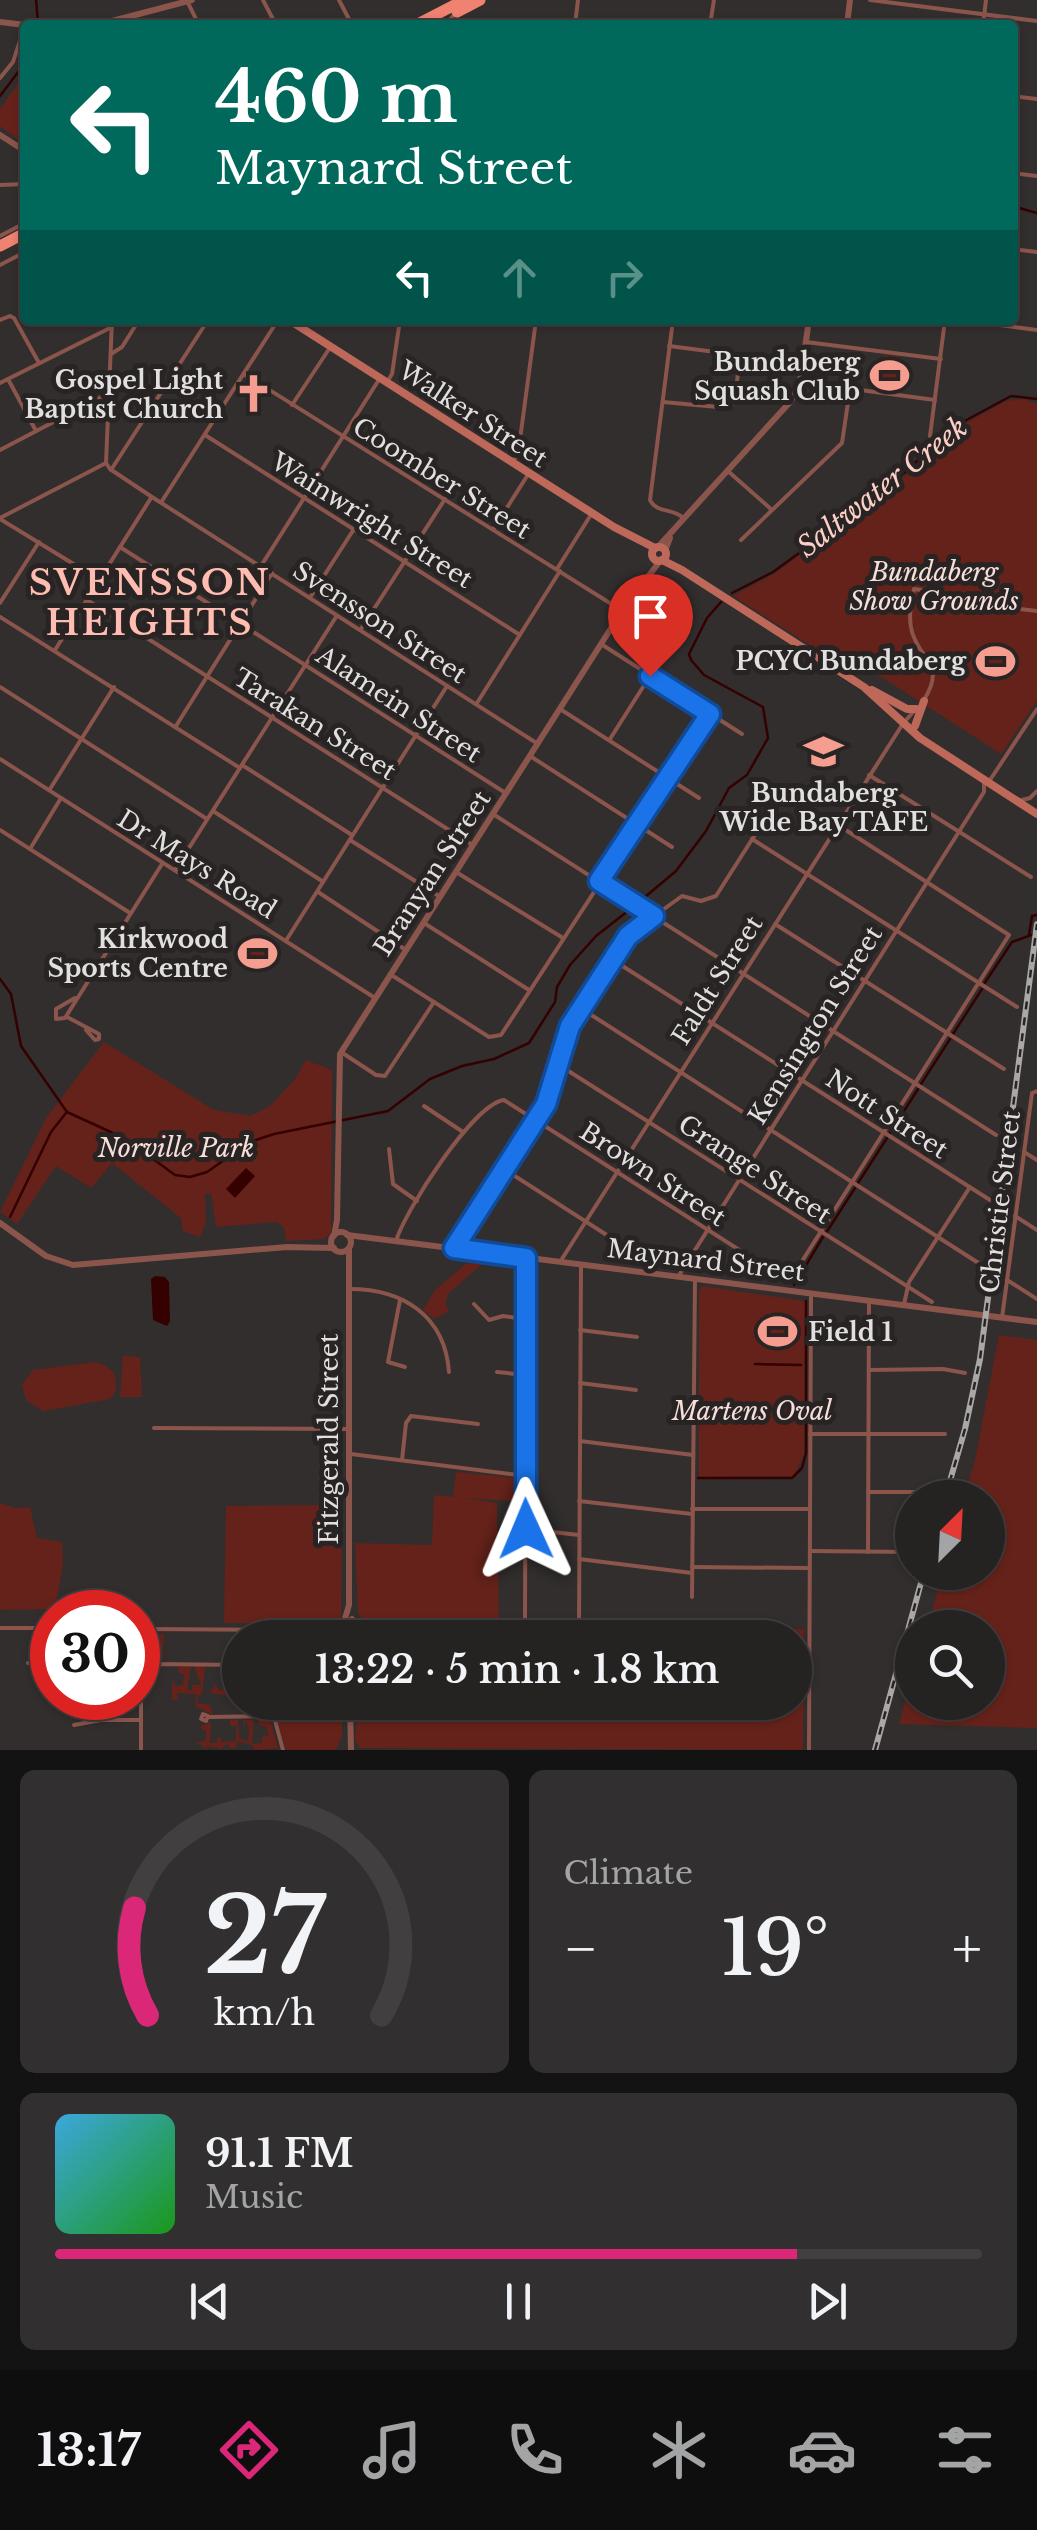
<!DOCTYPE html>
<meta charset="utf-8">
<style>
:root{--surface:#252222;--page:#312f2f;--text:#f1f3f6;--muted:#a3a4a5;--line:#423f40;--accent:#db2777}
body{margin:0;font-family:"Libre Baskerville",serif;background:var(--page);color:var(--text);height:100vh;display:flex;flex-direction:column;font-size:38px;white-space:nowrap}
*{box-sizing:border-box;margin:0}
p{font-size:32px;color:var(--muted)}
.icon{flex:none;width:55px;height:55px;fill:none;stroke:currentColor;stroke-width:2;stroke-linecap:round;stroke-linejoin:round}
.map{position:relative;height:1750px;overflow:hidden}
.panel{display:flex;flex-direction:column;gap:20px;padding:20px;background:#141313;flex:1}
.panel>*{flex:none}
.hud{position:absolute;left:20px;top:20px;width:998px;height:305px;border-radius:10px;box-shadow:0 2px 8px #0004,0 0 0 2px var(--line);background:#00695c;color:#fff;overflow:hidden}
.needle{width:65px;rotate:24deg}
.controls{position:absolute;left:895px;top:1480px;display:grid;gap:20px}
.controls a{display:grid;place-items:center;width:110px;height:110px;border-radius:50%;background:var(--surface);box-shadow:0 2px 8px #0004,0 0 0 2px var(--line);font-size:50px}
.speed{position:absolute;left:30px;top:1590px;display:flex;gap:20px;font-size:50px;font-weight:700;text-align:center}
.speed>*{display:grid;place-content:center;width:130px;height:130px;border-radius:50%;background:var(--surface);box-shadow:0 2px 8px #0004,0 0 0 2px var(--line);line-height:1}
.speed .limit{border:15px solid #d22;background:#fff;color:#111}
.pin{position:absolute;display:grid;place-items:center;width:85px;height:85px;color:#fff;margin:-102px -42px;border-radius:50% 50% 50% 0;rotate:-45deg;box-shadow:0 0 10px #0007}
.pin .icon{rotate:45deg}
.me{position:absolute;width:110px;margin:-55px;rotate:359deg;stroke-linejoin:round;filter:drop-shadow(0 0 8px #0008)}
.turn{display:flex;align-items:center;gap:35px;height:210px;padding:0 30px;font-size:45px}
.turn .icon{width:130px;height:130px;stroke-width:2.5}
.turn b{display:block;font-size:70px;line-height:85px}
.lanes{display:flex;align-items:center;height:95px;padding:0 30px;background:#0003;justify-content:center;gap:50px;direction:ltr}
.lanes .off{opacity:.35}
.big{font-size:75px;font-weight:600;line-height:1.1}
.panel .tile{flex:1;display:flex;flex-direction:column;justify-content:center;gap:15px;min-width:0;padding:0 35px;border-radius:15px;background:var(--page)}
.panel .dial{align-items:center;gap:0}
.dial svg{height:260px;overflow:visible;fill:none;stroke:var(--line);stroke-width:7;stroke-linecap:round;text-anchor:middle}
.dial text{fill:var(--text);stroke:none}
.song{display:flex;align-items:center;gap:30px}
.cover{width:120px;height:120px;border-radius:15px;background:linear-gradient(135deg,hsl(200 70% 55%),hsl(120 70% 35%))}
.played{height:10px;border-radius:5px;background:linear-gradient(90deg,var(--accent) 80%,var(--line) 80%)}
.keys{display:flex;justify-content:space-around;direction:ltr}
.heat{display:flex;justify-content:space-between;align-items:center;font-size:55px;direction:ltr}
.panel .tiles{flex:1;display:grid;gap:20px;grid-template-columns:1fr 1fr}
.tile:last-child{grid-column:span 2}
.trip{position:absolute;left:222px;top:1620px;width:590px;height:100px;border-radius:50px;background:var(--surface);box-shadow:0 2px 8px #0004,0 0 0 2px var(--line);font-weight:600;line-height:100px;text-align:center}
.tabs{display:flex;height:160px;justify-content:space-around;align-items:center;background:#0f0e0e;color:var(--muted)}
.tabs .icon{width:70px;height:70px}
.tabs .on{color:var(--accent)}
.tabs b{font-size:45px;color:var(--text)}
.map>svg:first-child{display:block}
</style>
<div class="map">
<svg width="1037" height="1750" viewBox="0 0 1037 1750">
<rect width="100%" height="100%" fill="#312e2d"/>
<g fill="#65221a">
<path d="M25 74V145L0 126V109Z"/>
<path d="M884 355 898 356 897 371 906 372 904 387 881 384Z"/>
<path d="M1024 399 1037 404V701L1001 754 866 667 859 676 733 596 774 574 835 529 897 483 961 426 1006 401Z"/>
<path d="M256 939 272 949 260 968 243 958Z"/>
<path d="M104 1042 214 1110 251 1116 270 1106 295 1079 306 1060 332 1070 331 1233 324 1239 286 1241 284 1228 277 1222 216 1227 211 1193 205 1194 206 1222 200 1237 183 1231 181 1218 112 1163 91 1188 56 1166 17 1224 0 1212 46 1118Z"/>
<path d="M467 1263 482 1264 448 1294 445 1304 449 1311 434 1319 423 1310 435 1290Z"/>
<path d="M702 1286 805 1301 804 1454 794 1476 699 1477V1292Z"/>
<path d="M999 1335 1037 1340V1728L899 1724 912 1678V1702H988V1628L927 1627 943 1573 988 1572V1498L964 1497 975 1460Z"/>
<path d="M123 1356 140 1357 142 1397H120Z"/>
<path d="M95 1362 105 1365 115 1374 116 1391 110 1399 43 1411 26 1400 22 1385 33 1370Z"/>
<path d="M456 1472 516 1478 524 1483V1502L464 1498 497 1503 499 1628 804 1629 803 1750 360 1748 355 1740 358 1703 795 1702V1638L364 1637 365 1622 358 1613 355 1543 432 1545 434 1495 453 1497Z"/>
<path d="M0 1503 15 1508 30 1507 37 1538 62 1542 63 1564 55 1609 0 1610Z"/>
<path d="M342 1505 341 1618 336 1623H224L226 1506Z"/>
<path d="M153 1634H164L163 1660 148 1657 146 1639Z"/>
<path d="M191 1666 187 1690H192V1685H201L194 1666H205L202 1695H198L197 1703 210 1705 213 1715 195 1706 196 1694 177 1693 178 1700H172V1679L176 1687 183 1684 184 1674 178 1672V1667Z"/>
<path d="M224 1667 240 1668V1673L234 1674 235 1684H240L237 1697 240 1701 233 1698 230 1703 229 1696 210 1693 215 1684 219 1691 227 1687 230 1677 224 1673Z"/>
<path d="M272 1703H342V1735L336 1750H286Z"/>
<path d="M267 1719 271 1723 278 1748 255 1750 251 1744 237 1742 236 1748H230L227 1744 221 1749 207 1746 206 1750 200 1744H194L206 1740V1731L201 1729V1726L211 1722 210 1743H217V1738H221L222 1742 235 1741 237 1726H230V1720H238L239 1738 248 1741 249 1727 246 1722 243 1726V1720H254L252 1744 262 1743V1737L269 1736 266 1727 259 1725 258 1720Z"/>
</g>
<g fill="#340000">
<path d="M246 1168 255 1176 235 1198 226 1189Z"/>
<path d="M155 1276 165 1277 169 1282 170 1321 167 1326 153 1320 151 1279Z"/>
</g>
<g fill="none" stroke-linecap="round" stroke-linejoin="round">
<g stroke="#340000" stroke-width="2.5">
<path d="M36 0 38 22"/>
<path d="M0 96 25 63"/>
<path d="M1012 206 1037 213"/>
<path d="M732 593 773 572 806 548 899 477 959 424 1011 396 1037 399"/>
<path d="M639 902 676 871 706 831 729 788 747 775 768 738 763 707 704 675 691 660 689 654 707 618 721 602"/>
<path d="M1029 935 1032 916 1037 915"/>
<path d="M0 979 11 994 21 1046 67 1112 126 1139 175 1175 190 1177 207 1172 250 1142 274 1134 388 1111 430 1079 462 1066 494 1059 529 1043 555 1002 557 987 570 965 596 936 633 907"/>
<path d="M984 984 1012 942 1037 933"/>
<path d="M953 1034 982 989"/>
<path d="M921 1084 950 1039"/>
<path d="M890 1133 918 1089"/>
<path d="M858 1183 887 1138"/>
<path d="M10 1217 51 1132 66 1113"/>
<path d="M826 1233 855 1188"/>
<path d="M794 1285 823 1237"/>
<path d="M755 1364 801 1365"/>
<path d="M698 1478H792L802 1468 806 1453V1301"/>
</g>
<g stroke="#8b554c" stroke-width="4">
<path d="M263 0 276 25"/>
<path d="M339 0 352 25"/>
<path d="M870 0 1037 21"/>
<path d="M188 3 199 25"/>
<path d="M445 25 454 15"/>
<path d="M575 25 578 0"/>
<path d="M710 25 714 0"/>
<path d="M983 25 986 0"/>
<path d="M0 78 13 62 25 25"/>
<path d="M1012 96 1037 99"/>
<path d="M1012 173 1037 176"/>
<path d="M0 185 25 184"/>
<path d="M0 236 25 223"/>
<path d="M1012 249 1037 252"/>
<path d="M0 265 25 252"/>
<path d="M0 320 10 316 14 318 39 363"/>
<path d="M673 320 650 500C656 513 672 508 682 517"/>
<path d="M962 320 1037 330"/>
<path d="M806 342 941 359"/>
<path d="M111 354 122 347 139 320"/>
<path d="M244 374 621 610"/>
<path d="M8 379 36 431"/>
<path d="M387 382 392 374 400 320"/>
<path d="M800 382 935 400"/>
<path d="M0 383 112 327"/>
<path d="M663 402 729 408 735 401 739 363 731 354 669 346"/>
<path d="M292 405 331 346"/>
<path d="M205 435 520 635"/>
<path d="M930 436 945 320"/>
<path d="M0 450 109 393"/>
<path d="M106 463 110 469 152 497 538 744"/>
<path d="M106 463 112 320"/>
<path d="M513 463 519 447 536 320"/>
<path d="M111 470 208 320"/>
<path d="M729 472 772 510"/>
<path d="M162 501 278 320"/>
<path d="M0 518 106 463"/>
<path d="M0 519 98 579"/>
<path d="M494 528 529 473"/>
<path d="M741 540 842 443 850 389"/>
<path d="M120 547 504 792"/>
<path d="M261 566 380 378"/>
<path d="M557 569 592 513"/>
<path d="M311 596 354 529"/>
<path d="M87 600 471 844"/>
<path d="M0 603 39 542"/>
<path d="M0 617 240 768"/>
<path d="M361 629 445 499"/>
<path d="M601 644 742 734"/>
<path d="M55 650 151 498"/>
<path d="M641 670 664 634 673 626"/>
<path d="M0 687 207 819"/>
<path d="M924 700C946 664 921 662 912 632 908 618 911 603 914 589L944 593 969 603 1037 611"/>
<path d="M477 703 560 571"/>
<path d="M560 709 699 798"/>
<path d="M907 719 914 711"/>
<path d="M176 726 272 573"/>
<path d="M610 739 650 676"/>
<path d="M530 756 672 847"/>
<path d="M0 759 375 998"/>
<path d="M242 765 352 835"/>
<path d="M869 775 1031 877"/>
<path d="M990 780 1037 709"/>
<path d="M50 789 114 687"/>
<path d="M1022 800 1030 798 1037 791"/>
<path d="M213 811 322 881"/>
<path d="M493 814 996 1135"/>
<path d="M0 830 130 913"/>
<path d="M752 839 1017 1007"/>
<path d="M350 840 439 896"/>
<path d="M30 849 61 798"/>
<path d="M175 870 336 617"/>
<path d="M456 872 563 938"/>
<path d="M318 892 406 950"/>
<path d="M424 923 529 990"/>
<path d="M775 924 1004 1069"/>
<path d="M287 939 447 686"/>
<path d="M613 960 990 1200"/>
<path d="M393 976 489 1037 501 1035 710 714"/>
<path d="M75 998 56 1009V1019L65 1018 162 864"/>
<path d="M582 1009 980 1264"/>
<path d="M67 1017 99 1034V1039L95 1040 86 1030"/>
<path d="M341 1052 376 1075 385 1076 434 1002"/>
<path d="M559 1065 932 1302"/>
<path d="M424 1106 463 1132"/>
<path d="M389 1149 393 1184 417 1201"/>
<path d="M1024 1152 1037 1160"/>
<path d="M504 1169 655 1266"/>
<path d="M1015 1216 1037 1230"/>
<path d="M396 1241C405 1211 473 1104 504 1100L782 1277H792L1009 935 838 825"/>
<path d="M454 1249 546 1104 570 1026 628 935 682 896 701 901 716 896 765 819"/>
<path d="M560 1262 904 722"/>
<path d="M678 1277 984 792V781"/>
<path d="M1007 1280 1037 1299"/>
<path d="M350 1289C403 1289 445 1316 449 1372"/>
<path d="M400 1300 388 1362 405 1367"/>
<path d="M474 1304 489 1320 503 1316 526 1319"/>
<path d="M904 1304 909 1282 970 1187"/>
<path d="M1002 1318 1032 1093 1037 1091"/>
<path d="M580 1330 637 1337"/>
<path d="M869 1370 943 1369 965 1373"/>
<path d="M497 1372 526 1375"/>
<path d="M580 1383 636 1390"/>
<path d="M154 1428 350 1429"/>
<path d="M810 1434H945"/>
<path d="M580 1441 693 1455"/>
<path d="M351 1454 525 1476"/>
<path d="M402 1460 406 1423 411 1416 478 1424"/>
<path d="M868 1492H914"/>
<path d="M579 1501 692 1514"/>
<path d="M692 1509H808"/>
<path d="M525 1529 579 1535"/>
<path d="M810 1551 912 1552"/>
<path d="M868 1552 869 1301"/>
<path d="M579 1559 692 1573"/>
<path d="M692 1567 807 1568"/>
<path d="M692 1597 695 1279"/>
<path d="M525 1626 526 1258"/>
<path d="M579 1627 581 1267"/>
<path d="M0 1628H52"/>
<path d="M138 1629 323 1630 342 1634"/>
<path d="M143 1629 145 1659"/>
<path d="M138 1658 139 1629"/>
<path d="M28 1663 52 1662"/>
<path d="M147 1668 155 1664 240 1665"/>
<path d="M138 1669 141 1678V1750"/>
<path d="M270 1702 283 1750"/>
<path d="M203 1714 208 1716 206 1721 201 1719Z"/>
<path d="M209 1717 272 1716"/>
<path d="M74 1725 101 1720H141"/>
<path d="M809 1750 811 1294"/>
</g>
<g stroke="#8b554c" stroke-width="6">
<path d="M0 22 25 25"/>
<path d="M97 25 192 0"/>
<path d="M847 25 850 0"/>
<path d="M0 135 25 151"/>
<path d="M657 548 791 401 800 382 809 320"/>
<path d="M665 551 670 538"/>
<path d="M0 1223 46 1256 73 1265 287 1247 334 1248"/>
<circle cx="341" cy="1242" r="10"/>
<path d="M347 1235 1037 1322"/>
<path d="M334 1236 337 1220 340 1054 622 611 660 561"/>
<path d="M344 1622 349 1605V1248"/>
<path d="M350 1638 345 1635 342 1627 352 1619 360 1627 359 1634 353 1638"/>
<path d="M350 1702 351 1750"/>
</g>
<g stroke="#be685a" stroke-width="8">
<path d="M289 320 614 527 655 548"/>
<circle cx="659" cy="554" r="7"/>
<path d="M662 560 682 570 864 687 920 738 1037 814"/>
<path d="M872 690 907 709H916"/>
<path d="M915 726 924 701"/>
</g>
<g stroke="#ef8271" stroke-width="11">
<path d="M457 12 480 0"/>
<path d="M416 25 464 0"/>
<path d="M0 246 25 233"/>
</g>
<defs>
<g id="rail">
<path d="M945 1498 965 1429 980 1359 1037 924"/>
<path d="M875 1750 924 1572"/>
</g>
</defs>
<use href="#rail" stroke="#aaa8a7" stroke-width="6"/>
<use href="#rail" stroke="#282423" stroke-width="2.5" stroke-dasharray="8" stroke-linecap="butt"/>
</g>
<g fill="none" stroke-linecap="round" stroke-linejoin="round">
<defs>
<path id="route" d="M526 1529V1258L454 1248 546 1104 570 1026 628 936 654 916 599 881 710 714 650 676"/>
</defs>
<use href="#route" stroke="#114b97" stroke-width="25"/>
<use href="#route" stroke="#1a73e8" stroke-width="18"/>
</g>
<defs>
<symbol id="stadium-bare" viewBox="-9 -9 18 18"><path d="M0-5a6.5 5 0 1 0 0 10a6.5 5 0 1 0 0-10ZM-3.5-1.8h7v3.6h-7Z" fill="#f59d8e" stroke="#282423" stroke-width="2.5" paint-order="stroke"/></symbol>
<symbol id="church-bare" viewBox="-9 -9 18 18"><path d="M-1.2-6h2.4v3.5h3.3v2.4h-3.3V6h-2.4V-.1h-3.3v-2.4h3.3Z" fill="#f59d8e" stroke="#282423" stroke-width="2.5" paint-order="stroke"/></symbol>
<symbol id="university-bare" viewBox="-9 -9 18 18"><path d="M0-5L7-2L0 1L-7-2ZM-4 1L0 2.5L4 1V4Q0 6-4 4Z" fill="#f59d8e" stroke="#282423" stroke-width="2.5" paint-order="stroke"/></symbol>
</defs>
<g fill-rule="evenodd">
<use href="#stadium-bare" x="862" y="348" width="55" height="55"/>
<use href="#church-bare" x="226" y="366" width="55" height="55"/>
<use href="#stadium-bare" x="968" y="634" width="55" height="55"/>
<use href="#university-bare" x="796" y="724" width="55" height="55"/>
<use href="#stadium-bare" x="230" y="926" width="55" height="55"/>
<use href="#stadium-bare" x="750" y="1304" width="55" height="55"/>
</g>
<g text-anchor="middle" stroke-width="10" stroke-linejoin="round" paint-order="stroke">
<g font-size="25" font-weight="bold" fill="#e1dfdf" stroke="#282423" text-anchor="end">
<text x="860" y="371">Bundaberg<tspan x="860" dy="29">Squash Club</tspan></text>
<text x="223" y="389">Gospel Light<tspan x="223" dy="29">Baptist Church</tspan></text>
<text x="966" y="670">PCYC Bundaberg</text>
<text x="824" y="802" text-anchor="middle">Bundaberg<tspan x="824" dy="29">Wide Bay TAFE</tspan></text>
<text x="228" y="948">Kirkwood<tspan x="228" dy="29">Sports Centre</tspan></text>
<text x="808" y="1341" text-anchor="start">Field 1</text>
</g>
<g font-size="25" fill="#e1dfdf" stroke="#282423">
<text transform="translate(473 414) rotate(33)" y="9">Walker Street</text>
<text transform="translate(442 478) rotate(32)" y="9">Coomber Street</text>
<text transform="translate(372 520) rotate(32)" y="9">Wainwright Street</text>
<text transform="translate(380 622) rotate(33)" y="9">Svensson Street</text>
<text transform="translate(399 704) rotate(33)" y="9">Alamein Street</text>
<text transform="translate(315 724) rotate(32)" y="9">Tarakan Street</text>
<text transform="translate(197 864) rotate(32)" y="9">Dr Mays Road</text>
<text transform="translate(432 873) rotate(-57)" y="9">Branyan Street</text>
<text transform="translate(717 980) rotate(-58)" y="9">Faldt Street</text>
<text transform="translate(815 1025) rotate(-58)" y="9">Kensington Street</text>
<text transform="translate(887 1114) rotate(33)" y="9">Nott Street</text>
<text transform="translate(755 1169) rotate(33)" y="9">Grange Street</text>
<text transform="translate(653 1174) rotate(33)" y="9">Brown Street</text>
<text transform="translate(1000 1202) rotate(-83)" y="9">Christie Street</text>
<text transform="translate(706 1260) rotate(7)" y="9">Maynard Street</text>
<text transform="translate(329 1439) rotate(-90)" y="9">Fitzgerald Street</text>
</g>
<g font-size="25" font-style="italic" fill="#f6deda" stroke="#282423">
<text x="934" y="581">Bundaberg<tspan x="934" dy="29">Show Grounds</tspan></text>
<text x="176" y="1157">Norville Park</text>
<text x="752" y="1420">Martens Oval</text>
</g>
<g font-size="28" font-style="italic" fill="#fecfc7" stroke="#282423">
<text transform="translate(882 487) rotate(-38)" y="10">Saltwater Creek</text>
</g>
<g font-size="35" font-weight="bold" letter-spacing="2.5" fill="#ffbcb0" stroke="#282423">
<text x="150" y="595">SVENSSON<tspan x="150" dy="40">HEIGHTS</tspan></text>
</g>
</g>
</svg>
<div class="controls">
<a><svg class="needle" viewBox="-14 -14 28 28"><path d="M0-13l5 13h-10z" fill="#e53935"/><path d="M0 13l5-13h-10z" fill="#a3a4a5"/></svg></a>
<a><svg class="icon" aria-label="search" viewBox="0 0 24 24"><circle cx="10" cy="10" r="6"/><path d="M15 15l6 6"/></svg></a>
</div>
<div class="speed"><div class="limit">30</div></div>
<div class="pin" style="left:650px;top:676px;background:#d93025"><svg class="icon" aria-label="arrive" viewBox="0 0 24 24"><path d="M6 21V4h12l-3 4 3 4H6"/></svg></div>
<svg class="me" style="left:526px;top:1529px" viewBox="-20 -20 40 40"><path d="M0-17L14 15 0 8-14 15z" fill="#1a73e8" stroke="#fff" stroke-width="4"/></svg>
<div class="trip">13:22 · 5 min · 1.8 km</div>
<div class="hud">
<div class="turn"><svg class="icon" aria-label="left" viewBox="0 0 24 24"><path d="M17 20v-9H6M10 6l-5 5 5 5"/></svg><div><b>460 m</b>Maynard Street</div></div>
<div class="lanes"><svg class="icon" aria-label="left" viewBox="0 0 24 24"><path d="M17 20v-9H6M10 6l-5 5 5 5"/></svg><svg class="icon off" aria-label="ahead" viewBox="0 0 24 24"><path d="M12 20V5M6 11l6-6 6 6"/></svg><svg class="icon off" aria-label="right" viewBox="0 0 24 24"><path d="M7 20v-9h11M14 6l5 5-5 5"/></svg></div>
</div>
</div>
<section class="panel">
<div class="tiles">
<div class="tile dial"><svg viewBox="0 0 100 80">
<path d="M14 69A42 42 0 1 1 86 69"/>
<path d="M14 69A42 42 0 0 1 10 36" stroke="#db2777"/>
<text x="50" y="56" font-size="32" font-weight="700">27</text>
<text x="50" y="72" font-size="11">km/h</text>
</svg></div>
<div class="tile"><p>Climate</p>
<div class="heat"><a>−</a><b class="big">19°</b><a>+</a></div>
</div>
<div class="tile">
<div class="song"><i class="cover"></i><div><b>91.1 FM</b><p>Music</p></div></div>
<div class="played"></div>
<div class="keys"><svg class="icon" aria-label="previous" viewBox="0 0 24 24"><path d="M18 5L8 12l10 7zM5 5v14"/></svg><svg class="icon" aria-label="pause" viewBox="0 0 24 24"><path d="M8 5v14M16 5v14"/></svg><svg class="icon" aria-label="next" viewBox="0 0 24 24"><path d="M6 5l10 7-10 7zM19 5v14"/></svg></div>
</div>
</div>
</section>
<nav class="tabs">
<b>13:17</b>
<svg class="icon on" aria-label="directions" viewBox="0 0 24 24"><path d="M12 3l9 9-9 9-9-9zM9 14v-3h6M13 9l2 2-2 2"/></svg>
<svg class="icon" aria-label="music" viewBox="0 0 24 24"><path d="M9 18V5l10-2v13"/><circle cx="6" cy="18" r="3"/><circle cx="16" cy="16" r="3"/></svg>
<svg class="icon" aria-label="phone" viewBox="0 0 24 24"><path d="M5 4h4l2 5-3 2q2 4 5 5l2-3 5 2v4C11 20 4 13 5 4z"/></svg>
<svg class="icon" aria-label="climate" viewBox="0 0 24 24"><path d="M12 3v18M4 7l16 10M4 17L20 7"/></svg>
<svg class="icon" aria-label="car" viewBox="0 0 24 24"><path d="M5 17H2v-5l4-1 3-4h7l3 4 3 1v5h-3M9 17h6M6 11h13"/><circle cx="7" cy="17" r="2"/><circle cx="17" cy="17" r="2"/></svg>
<svg class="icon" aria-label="filters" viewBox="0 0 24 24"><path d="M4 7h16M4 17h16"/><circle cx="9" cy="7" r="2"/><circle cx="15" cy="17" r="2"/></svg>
</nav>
